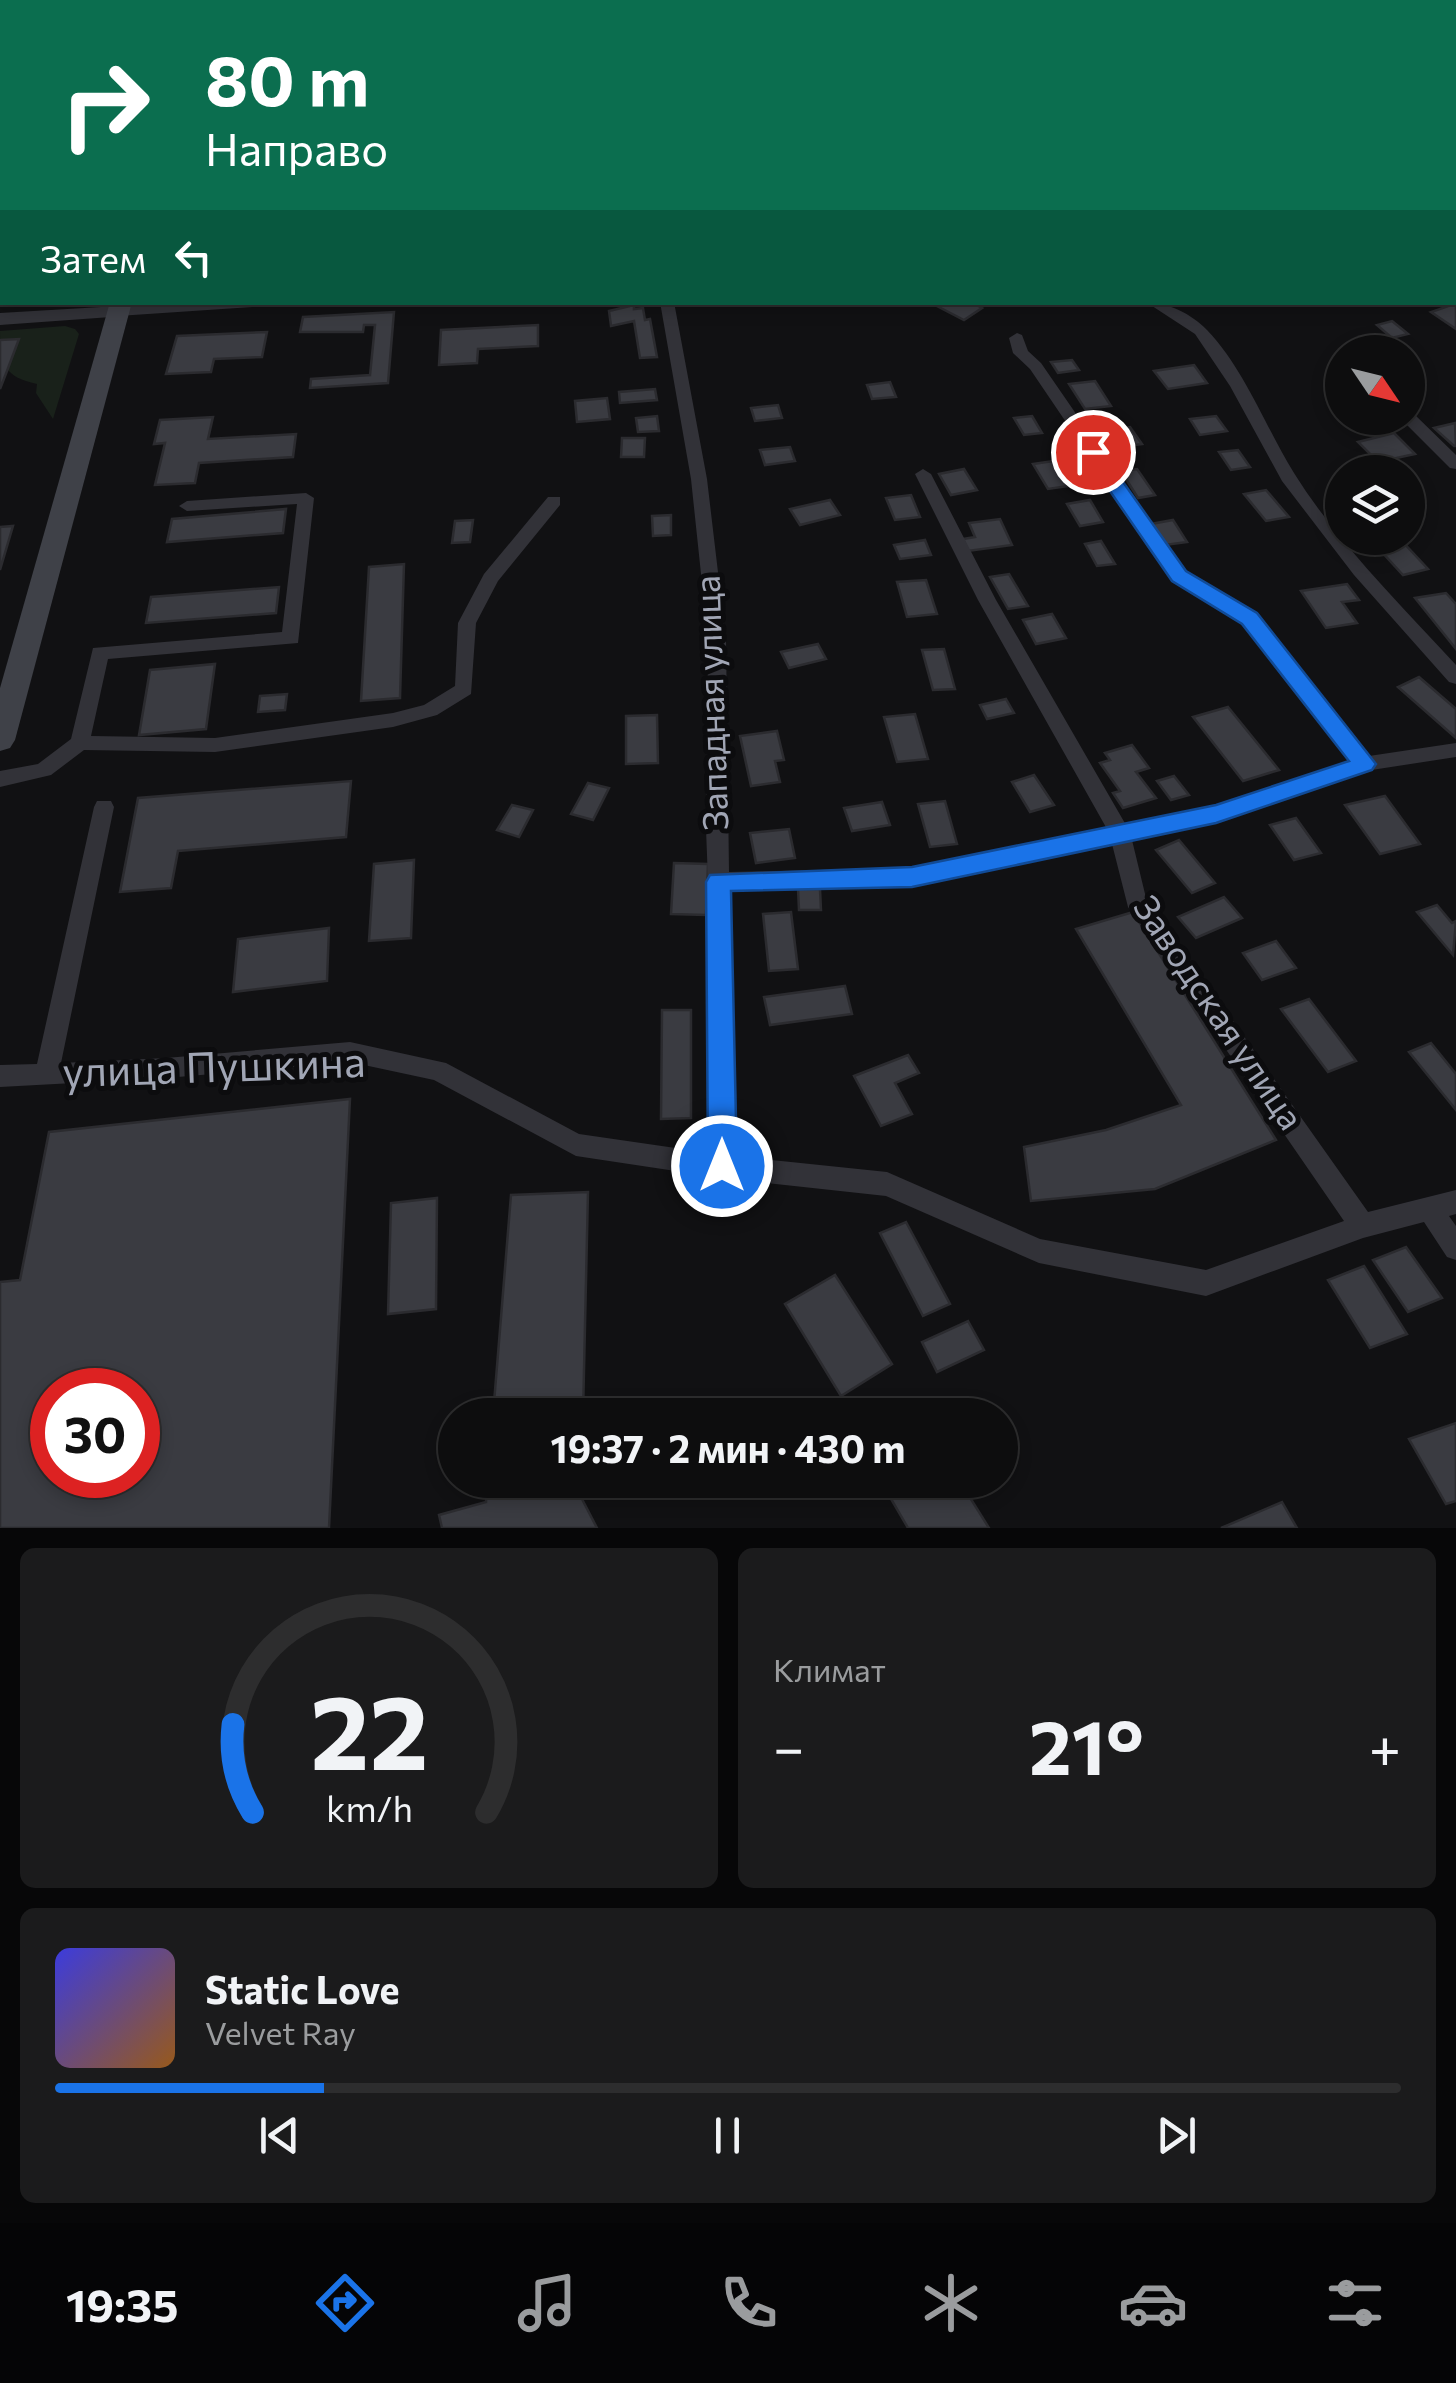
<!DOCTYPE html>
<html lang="ru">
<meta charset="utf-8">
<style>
:root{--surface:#0d0d0e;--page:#1b1b1c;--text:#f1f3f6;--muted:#9a9c9e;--line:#2d2d2e;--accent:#1a73e8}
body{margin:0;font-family:Commissioner,sans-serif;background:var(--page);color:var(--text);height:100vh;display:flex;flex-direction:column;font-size:38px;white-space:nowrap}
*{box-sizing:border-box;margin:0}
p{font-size:32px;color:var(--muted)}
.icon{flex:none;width:55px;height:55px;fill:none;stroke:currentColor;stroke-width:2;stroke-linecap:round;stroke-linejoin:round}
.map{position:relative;height:1528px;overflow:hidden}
.drawer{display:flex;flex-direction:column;gap:20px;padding:20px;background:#070708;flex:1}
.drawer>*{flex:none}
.guide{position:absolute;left:0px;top:0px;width:1458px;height:305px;box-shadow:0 5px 15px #0003,0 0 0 2px var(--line);background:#0b6e4f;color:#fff;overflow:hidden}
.needle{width:65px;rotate:125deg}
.buttons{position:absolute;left:1325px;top:335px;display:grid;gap:20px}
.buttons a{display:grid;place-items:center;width:100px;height:100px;border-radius:50%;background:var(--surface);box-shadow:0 5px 15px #0003,0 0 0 2px var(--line);font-size:50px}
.speed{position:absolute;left:30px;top:1368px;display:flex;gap:20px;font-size:50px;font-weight:700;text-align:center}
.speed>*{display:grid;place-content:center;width:130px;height:130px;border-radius:50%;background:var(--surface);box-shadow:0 5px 15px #0003,0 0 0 2px var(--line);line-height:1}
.speed .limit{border:15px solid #d22;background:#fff;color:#111}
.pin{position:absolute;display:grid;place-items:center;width:85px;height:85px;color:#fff;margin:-42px;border:5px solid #fff;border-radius:50%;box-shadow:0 2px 10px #0007}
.me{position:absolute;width:110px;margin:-55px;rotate:0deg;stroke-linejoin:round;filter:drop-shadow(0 0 8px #0008)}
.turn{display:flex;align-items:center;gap:35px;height:210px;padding:0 40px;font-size:45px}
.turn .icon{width:130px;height:130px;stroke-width:2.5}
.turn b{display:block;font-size:70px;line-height:85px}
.then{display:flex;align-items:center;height:95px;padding:0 40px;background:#0003;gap:20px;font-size:38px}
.big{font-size:75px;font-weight:700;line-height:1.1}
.drawer .widget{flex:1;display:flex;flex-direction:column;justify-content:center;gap:15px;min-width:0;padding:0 35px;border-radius:15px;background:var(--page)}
.drawer .dial{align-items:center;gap:0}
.dial svg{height:260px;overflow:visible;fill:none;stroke:var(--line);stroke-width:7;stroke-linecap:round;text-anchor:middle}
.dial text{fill:var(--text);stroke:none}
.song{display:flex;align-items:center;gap:30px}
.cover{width:120px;height:120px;border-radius:15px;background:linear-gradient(135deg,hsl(240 70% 55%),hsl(30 70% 35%))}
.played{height:10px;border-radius:5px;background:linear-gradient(90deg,var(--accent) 20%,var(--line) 20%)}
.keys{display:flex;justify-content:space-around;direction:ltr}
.heat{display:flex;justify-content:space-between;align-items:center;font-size:55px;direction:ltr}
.drawer .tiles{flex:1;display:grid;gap:20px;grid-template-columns:1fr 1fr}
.widget:last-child{grid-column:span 2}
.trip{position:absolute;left:438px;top:1398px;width:580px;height:100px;border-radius:50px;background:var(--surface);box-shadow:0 5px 15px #0003,0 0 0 2px var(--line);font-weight:700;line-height:100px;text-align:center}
.dock{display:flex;height:160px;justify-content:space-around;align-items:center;background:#050506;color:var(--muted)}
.dock .icon{width:70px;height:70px}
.dock .on{color:var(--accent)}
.dock b{font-size:45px;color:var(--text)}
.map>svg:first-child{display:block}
</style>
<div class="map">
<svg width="1456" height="1528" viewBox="0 0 1456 1528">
<rect width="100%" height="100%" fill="#111113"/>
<path fill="#19211a" d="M65 326 75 329 79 334 53 419 36 393 37 384C4 377 0 364 0 331Z"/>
<g fill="#3a3b41" stroke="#2b2b2f" stroke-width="2.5" fill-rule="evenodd">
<path d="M929 302H971L982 308 964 320Z"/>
<path d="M1454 304 1456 305V329L1431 312Z"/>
<path d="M634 305V309L643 308 645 320 650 319 657 357 640 358 634 321 611 326 609 311Z"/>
<path d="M394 312 388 383 310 388 311 379 370 375 375 325H364L363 332H300L303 317Z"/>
<path d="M1392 321 1408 334 1392 338 1377 325Z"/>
<path d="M538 325V346L478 349 477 363 439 365 441 330Z"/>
<path d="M267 332 262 357 214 359 211 372 166 374 177 336Z"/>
<path d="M19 339 7 371 0 389V340Z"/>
<path d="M1072 360 1079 370 1058 373 1051 362Z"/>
<path d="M1194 365 1207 383 1168 389 1154 371Z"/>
<path d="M1095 381 1111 406 1085 409 1069 384Z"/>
<path d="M890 382 896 397 872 399 867 385Z"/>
<path d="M655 389 657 400 620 403 619 392Z"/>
<path d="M607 398 610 419 577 422 575 401Z"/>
<path d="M778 405 782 418 755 421 751 408Z"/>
<path d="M657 416 659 431 638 432 636 418Z"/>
<path d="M1032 416 1042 433 1024 435 1014 418Z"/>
<path d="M1216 416 1227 431 1200 435 1190 419Z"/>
<path d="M213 417 208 439 296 434 293 457 199 463 195 483 155 485 165 443 154 444 160 420Z"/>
<path d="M1455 423 1456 446H1454L1434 428Z"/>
<path d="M1130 427 1142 444 1107 449 1096 432Z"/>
<path d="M1394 433 1415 454 1378 462 1358 442Z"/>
<path d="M622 438H645L644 457H621Z"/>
<path d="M790 447 795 461 765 465 760 450Z"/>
<path d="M1238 450 1250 467 1231 470 1219 452Z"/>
<path d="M1067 459 1082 484 1048 489 1033 464Z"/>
<path d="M964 469 977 490 951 495 939 474Z"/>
<path d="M1137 469 1155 495 1138 498 1121 471Z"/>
<path d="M1266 490 1289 517 1266 521 1244 494Z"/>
<path d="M911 495 920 517 895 520 886 498Z"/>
<path d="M830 500 840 515 800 525 790 509Z"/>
<path d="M1090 500 1103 522 1080 526 1067 504Z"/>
<path d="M286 509 283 533 167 542 172 519Z"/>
<path d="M671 515V535L653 536 652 516Z"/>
<path d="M1000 519 1012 545 968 551 963 539 975 537 969 523Z"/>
<path d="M473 520 470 542 452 543 455 521Z"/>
<path d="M1173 520 1187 542 1165 545 1151 524Z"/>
<path d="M13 526 0 570V527Z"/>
<path d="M1369 538H1399L1428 569 1403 575Z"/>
<path d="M925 540 931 555 900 559 894 545Z"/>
<path d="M1101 541 1115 564 1097 566 1085 544Z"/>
<path d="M404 564 400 698 361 701 369 567Z"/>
<path d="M1009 574 1028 606 1008 609 990 577Z"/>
<path d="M926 580 937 614 907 617 897 582Z"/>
<path d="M1347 584 1359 600 1342 602 1357 623 1326 628 1301 591Z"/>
<path d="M279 587 276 613 146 623 151 597Z"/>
<path d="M1446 593 1456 604V649L1415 598Z"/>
<path d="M1052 614 1066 638 1036 644 1023 620Z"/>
<path d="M818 644 826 659 789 668 781 652Z"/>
<path d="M944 649 955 689 933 690 922 650Z"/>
<path d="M215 664 206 729 139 735 150 670Z"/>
<path d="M1419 677 1456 709V738L1398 687Z"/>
<path d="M287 694 285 710 258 712 260 696Z"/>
<path d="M1006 699 1014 713 987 719 980 705Z"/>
<path d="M1228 707 1279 770 1243 781 1193 717Z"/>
<path d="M915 714 928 759 897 762 884 717Z"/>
<path d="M657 715 658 763 626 764V716Z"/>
<path d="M777 731 784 760 775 761 780 782 751 786 740 736Z"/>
<path d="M1132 745 1149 768 1136 772 1156 798 1123 808 1113 793 1120 791 1100 763 1110 760 1105 753Z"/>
<path d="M1034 775 1054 805 1030 812 1012 782Z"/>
<path d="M1174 776 1189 795 1171 800 1157 781Z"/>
<path d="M351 781 346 837 178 851 171 888 120 892 138 798Z"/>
<path d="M588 783 609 788 593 820 571 814Z"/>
<path d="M1385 796 1420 844 1380 854 1345 805Z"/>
<path d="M945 801 957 844 930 847 918 804Z"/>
<path d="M882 802 890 825 852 831 844 808Z"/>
<path d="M512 805 533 810 519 837 497 830Z"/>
<path d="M1296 818 1321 853 1294 860 1270 825Z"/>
<path d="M789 829 795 858 756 863 750 833Z"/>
<path d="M1179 840 1215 883 1192 893 1156 850Z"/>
<path d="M414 860 411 938 369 941 374 864Z"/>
<path d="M674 863 708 864 706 915 671 914Z"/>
<path d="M798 889H820L821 910H799Z"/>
<path d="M1224 897 1242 918 1196 938 1178 917Z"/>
<path d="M1437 905 1452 923 1456 921 1453 955 1417 912Z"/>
<path d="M791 912 798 969 769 971 763 914Z"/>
<path d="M1133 912 1276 1140 1155 1189 1031 1201 1024 1147 1106 1130 1181 1105 1076 929Z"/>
<path d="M329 928 327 981 233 992 238 939Z"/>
<path d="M1276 941 1296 968 1262 980 1243 953Z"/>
<path d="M845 986 852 1014 770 1025 764 997Z"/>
<path d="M1309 999 1356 1061 1328 1072 1281 1009Z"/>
<path d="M662 1010H691V1118L661 1119Z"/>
<path d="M1431 1043 1456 1074V1110L1409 1052Z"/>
<path d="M908 1055 919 1073 895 1083 912 1114 881 1126 854 1076Z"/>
<path d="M350 1099 329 1528H0V1282L20 1280 49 1132ZM52 1390H138V1475H52Z"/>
<path d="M588 1192 583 1415H493L511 1195Z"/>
<path d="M437 1198 436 1309 388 1314 391 1203Z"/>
<path d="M906 1222 950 1304 923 1316 880 1233Z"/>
<path d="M1406 1247 1442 1298 1408 1312 1373 1260Z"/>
<path d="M1364 1266 1407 1334 1370 1348 1328 1280Z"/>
<path d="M835 1275 892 1364 841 1396 785 1304Z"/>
<path d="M968 1321 984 1350 937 1372 922 1342Z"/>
<path d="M1456 1423V1501L1446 1504 1409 1439Z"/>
<path d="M487 1480H582V1499L597 1528H442L439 1515 486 1502Z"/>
<path d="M880 1480H959L989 1528H908Z"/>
<path d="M1282 1502 1297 1528H1221Z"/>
</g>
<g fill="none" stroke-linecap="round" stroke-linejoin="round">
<g fill="#323238" fill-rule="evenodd">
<path d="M1098 0H1112L1114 2H1100Z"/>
<rect x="1455" y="264" width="1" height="8"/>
<path d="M194 302H273L266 306 118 316 111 312 118 308Z"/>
<path d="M660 302H674L707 479 726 640 729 872 912 868 1107 829 978 600 915 474 923 469 931 474 996 600 1126 825 1216 806 1350 761 1243 622 1173 580 1030 369 1013 353 1009 338 1017 333 1022 335 1028 351 1041 363 1185 572 1255 614 1369 756 1456 743V757L1365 771 1217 822 1132 840 1146 898 1368 1212 1456 1190V1214L1449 1216 1456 1226V1260L1447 1257 1424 1222 1363 1238 1206 1296 1039 1263 886 1196 722 1178 576 1156 434 1080 350 1062 166 1078 0 1087V1065L37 1064 94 807 97 801H111L114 807 61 1063 166 1058 350 1042 446 1063 579 1134 710 1153 712 985 706 829 708 640 691 479ZM1112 844 1128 907 1344 1221 1206 1270 1040 1239 887 1172 734 1156V985L729 889 912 886Z"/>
<path d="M1146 302C1167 302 1192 314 1207 330 1245 370 1265 426 1294 473 1337 542 1400 604 1456 665V684L1449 682 1354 575 1282 481 1230 386 1195 334Z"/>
<path d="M1408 412 1414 414 1456 455V469L1450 468 1400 418H1408Z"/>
<path d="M306 493 314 498 298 643 108 659 91 736 215 738 393 713 424 705 455 686 458 623 484 574 548 497H560V505L498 581 476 623 471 694 437 715 393 727 215 752 84 750 51 775 0 787V771L38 764 71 739 93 648 282 632 297 504 187 511 179 506 187 501Z"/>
</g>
<path fill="#323238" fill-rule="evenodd" d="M118 306 125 308V316L0 325V313Z"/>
<g fill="#3f4148" fill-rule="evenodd">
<rect x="198" y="0" width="16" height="2"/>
<path d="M110 302H132L15 740 10 748 0 751V688Z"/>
</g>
</g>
<path fill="#1a73e8" stroke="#114b97" stroke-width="2.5" d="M1093 446 1099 448 1186 571 1257 613 1376 764 1372 770 1216 823 912 887 731 891 737 1166 732 1176 722 1179 713 1176 708 1166 706 882 710 875 912 867 1216 805 1349 761 1242 624 1172 581 1083 452Z"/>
<g text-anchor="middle" stroke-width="10" stroke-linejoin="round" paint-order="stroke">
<g font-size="35" fill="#a1a6b5" stroke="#0c0c0e">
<text transform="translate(712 703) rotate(-92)" y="12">Западная улица</text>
<text transform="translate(1218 1013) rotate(56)" y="12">Заводская улица</text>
</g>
<g font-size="42" fill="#a1a6b5" stroke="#0c0c0e">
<text transform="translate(214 1067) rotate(-2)" y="15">улица Пушкина</text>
</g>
</g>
</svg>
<div class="buttons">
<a><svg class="needle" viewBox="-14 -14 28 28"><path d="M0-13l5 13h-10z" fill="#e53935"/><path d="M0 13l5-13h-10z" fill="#9a9c9e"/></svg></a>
<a><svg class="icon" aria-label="layers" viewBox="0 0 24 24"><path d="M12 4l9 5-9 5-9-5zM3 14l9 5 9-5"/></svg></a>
</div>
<div class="speed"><div class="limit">30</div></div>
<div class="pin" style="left:1093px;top:452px;background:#d93025"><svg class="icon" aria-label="arrive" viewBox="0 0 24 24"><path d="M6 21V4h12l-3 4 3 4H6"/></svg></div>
<svg class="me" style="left:722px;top:1166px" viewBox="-20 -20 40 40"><circle r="17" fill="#1a73e8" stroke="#fff" stroke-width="3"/><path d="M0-11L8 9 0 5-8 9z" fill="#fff"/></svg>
<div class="trip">19:37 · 2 мин · 430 m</div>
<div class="guide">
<div class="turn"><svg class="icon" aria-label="right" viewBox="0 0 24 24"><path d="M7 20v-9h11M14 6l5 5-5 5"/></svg><div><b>80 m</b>Направо</div></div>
<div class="then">Затем<svg class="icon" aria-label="left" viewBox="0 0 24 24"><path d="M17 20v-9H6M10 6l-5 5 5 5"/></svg></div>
</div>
</div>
<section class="drawer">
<div class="tiles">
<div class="widget dial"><svg viewBox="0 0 100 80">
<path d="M14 69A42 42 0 1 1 86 69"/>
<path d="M14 69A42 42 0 0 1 8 42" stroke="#1a73e8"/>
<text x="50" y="56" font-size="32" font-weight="700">22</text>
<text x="50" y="72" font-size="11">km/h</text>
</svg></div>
<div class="widget"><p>Климат</p>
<div class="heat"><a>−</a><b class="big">21°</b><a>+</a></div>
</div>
<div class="widget">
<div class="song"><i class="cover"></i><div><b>Static Love</b><p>Velvet Ray</p></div></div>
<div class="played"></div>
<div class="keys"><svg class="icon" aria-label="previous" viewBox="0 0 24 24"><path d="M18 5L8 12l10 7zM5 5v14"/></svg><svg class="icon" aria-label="pause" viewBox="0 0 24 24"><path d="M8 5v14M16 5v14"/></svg><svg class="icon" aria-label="next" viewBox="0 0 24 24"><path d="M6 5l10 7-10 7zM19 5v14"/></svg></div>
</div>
</div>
</section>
<nav class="dock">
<b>19:35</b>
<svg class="icon on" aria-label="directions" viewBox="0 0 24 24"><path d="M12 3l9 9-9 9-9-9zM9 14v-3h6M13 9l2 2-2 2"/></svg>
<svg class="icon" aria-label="music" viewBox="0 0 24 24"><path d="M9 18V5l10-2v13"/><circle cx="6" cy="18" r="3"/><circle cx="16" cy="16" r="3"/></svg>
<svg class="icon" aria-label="phone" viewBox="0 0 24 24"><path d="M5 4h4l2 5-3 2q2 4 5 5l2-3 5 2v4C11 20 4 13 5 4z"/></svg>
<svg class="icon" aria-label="climate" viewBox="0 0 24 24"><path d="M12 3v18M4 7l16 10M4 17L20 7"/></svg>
<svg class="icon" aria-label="car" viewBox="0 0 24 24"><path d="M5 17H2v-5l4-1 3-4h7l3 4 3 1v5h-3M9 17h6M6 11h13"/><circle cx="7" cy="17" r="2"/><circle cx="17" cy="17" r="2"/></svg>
<svg class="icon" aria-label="filters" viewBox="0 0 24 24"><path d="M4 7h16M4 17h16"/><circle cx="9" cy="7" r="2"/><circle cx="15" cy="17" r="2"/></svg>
</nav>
